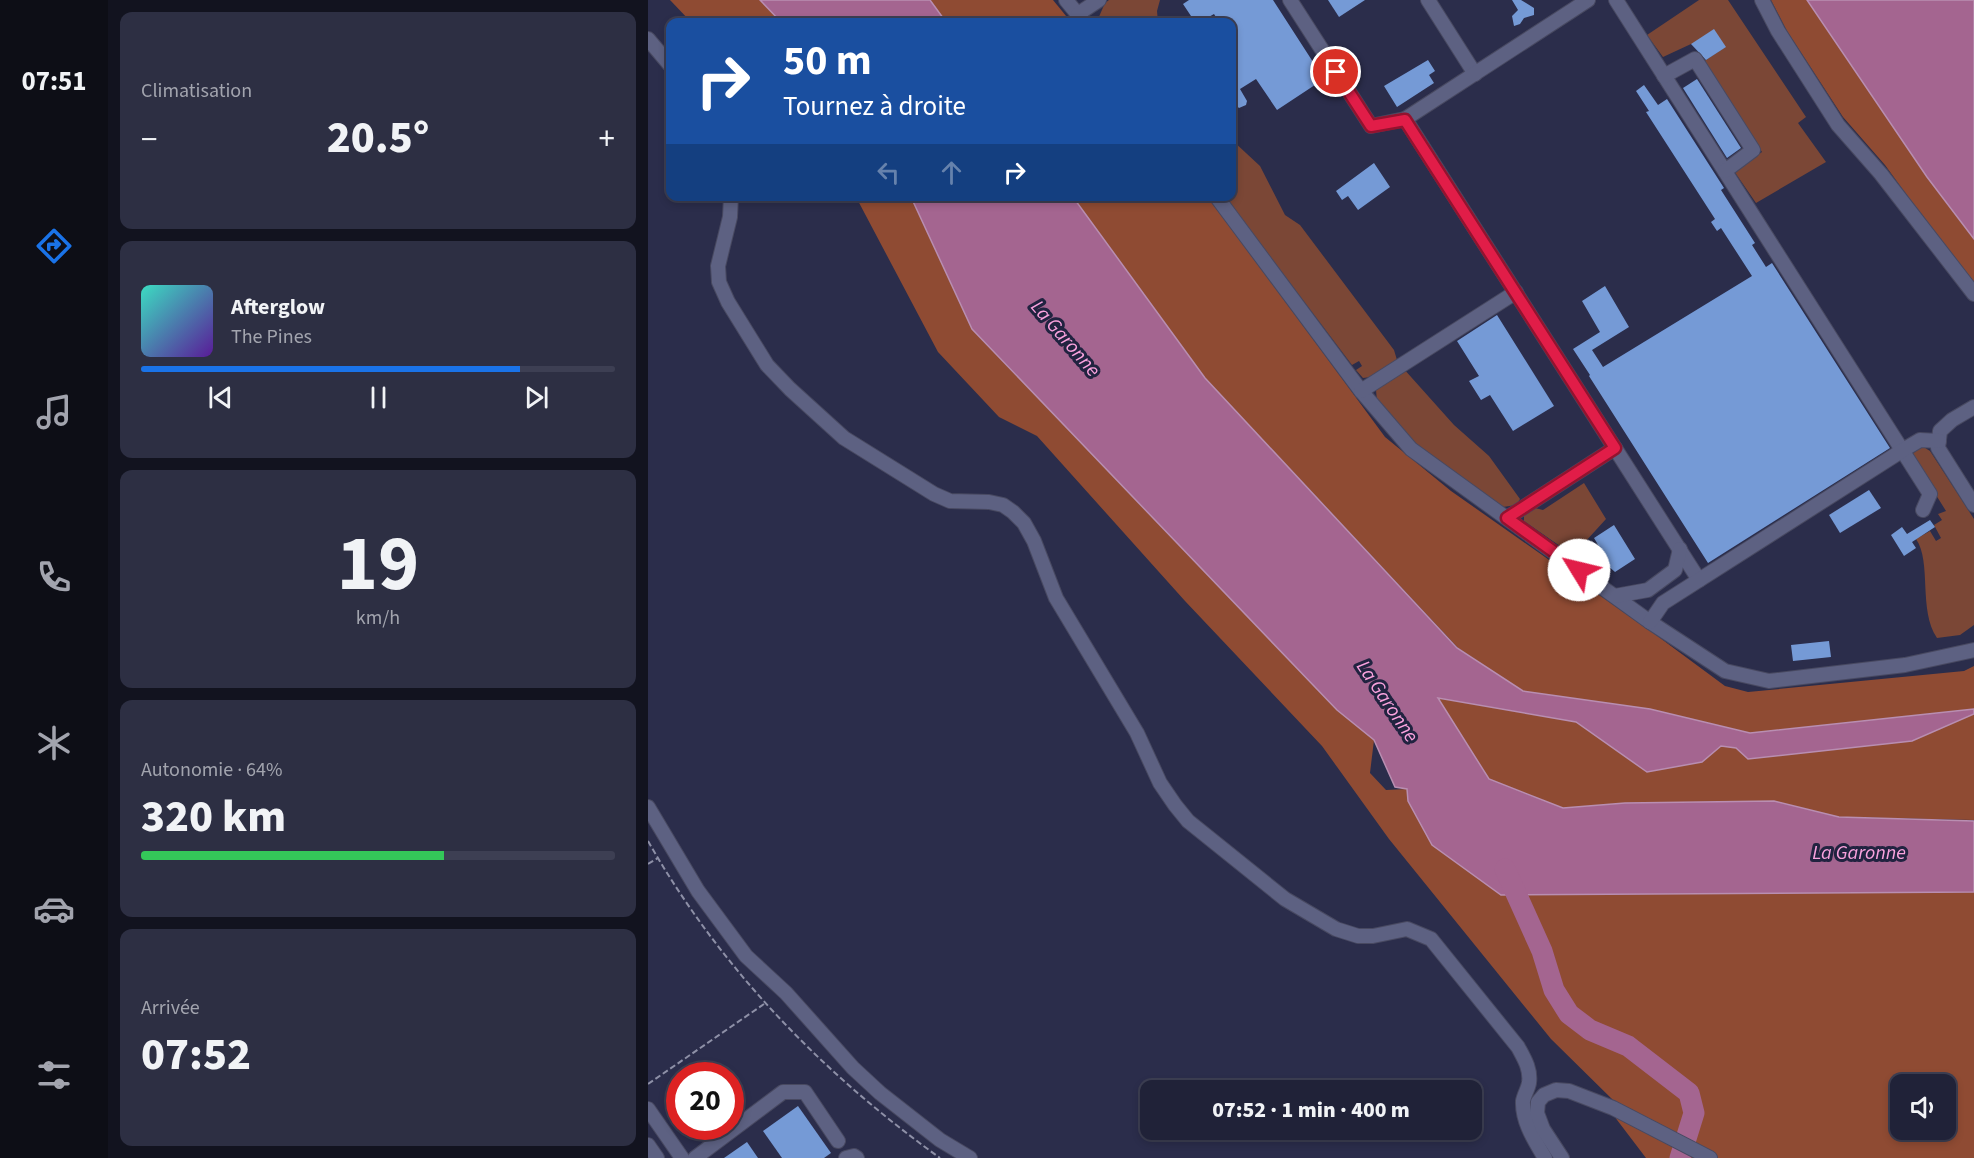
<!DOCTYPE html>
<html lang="fr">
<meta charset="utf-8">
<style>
:root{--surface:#202238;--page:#2d2f43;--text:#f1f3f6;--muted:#a2a4ae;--line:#3d3f53;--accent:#1a73e8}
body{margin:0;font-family:"Source Sans 3",sans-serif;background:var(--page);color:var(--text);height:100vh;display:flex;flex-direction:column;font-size:22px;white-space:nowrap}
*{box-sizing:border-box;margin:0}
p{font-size:20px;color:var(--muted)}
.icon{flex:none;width:33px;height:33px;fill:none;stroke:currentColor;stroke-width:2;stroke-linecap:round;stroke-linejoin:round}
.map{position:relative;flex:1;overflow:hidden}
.panel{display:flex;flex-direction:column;gap:12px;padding:12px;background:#12131f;width:540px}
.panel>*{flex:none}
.guide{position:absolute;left:18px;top:18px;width:570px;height:183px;border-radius:12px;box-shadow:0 3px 9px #0003,0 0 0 2px var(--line);background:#1a4fa0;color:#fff;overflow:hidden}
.controls{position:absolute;left:1242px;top:1074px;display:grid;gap:12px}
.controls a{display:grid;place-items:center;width:66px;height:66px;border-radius:12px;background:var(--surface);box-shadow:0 3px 9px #0003,0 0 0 2px var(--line);font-size:30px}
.speed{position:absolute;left:18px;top:1062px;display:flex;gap:12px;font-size:30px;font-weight:700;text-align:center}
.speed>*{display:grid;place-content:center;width:78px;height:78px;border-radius:50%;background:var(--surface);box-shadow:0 3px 9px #0003,0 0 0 2px var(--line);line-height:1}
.speed .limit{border:9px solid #d22;background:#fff;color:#111}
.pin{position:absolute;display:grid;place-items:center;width:51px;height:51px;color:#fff;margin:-26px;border:3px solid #fff;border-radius:50%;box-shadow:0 2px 6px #0007}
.me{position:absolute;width:66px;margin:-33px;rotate:306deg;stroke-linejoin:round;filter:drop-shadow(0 0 4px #0008)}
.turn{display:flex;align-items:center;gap:21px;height:126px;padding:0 18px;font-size:27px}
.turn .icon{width:78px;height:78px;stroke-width:2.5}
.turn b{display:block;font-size:42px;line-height:51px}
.lanes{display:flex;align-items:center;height:57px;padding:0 18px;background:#0003;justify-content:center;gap:30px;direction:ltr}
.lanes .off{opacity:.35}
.big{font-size:45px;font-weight:800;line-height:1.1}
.panel .card{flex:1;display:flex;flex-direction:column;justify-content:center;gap:9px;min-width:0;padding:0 21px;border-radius:12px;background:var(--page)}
.panel .dial{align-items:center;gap:0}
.dial b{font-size:78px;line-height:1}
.song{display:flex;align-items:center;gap:18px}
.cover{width:72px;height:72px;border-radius:9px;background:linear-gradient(135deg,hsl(170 70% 55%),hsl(270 70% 35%))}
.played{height:6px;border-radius:3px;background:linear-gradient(90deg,var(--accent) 80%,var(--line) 80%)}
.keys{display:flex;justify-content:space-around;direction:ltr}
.heat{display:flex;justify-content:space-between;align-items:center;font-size:33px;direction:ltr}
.charge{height:9px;border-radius:4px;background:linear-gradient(90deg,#34c759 64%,var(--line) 0)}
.trip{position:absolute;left:492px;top:1080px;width:342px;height:60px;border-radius:12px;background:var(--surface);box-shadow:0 3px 9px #0003,0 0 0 2px var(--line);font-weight:800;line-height:60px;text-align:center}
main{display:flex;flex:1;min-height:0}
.tabs{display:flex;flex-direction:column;width:108px;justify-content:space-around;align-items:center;background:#0d0e16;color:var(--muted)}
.tabs .icon{width:42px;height:42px}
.tabs .current{color:var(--accent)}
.tabs b{font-size:27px;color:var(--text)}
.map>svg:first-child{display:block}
</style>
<main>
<nav class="tabs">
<b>07:51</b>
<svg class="icon current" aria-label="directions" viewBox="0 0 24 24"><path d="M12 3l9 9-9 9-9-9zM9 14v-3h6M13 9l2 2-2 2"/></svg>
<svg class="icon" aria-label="music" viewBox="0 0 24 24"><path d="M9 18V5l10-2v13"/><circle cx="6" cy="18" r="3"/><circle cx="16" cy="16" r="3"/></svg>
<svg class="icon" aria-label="phone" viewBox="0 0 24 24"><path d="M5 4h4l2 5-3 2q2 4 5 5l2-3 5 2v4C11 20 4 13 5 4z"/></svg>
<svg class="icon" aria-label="climate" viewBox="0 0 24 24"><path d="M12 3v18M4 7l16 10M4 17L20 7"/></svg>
<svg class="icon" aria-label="car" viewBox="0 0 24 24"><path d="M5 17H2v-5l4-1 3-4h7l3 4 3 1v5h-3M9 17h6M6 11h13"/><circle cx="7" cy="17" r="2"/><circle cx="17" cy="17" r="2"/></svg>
<svg class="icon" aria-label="filters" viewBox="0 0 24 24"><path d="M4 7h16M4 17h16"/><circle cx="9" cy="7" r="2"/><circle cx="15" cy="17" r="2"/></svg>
</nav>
<section class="panel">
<div class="card"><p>Climatisation</p>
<div class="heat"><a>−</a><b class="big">20.5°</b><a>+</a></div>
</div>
<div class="card">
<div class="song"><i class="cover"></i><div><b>Afterglow</b><p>The Pines</p></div></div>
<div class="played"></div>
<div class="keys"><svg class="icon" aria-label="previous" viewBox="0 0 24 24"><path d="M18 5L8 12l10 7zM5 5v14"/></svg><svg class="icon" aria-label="pause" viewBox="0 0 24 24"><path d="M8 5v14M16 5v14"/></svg><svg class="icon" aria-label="next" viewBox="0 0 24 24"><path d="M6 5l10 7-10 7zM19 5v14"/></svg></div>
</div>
<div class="card dial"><b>19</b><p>km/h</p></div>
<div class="card"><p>Autonomie · 64%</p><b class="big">320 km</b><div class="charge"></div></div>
<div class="card"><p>Arrivée</p><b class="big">07:52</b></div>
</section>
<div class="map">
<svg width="1326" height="1158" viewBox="0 0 1326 1158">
<rect width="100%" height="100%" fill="#2b2d4b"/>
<g fill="#7b4736">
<path d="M461 0H512L509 11 510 22H451L450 19 457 3Z"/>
<path d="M1051 0H1080L1158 117 1150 123 1178 162 1108 203 1086 171 1114 152 1055 62 1077 47 1043 44 1015 57 999 35Z"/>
<path d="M584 140 612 166 637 215 652 225 746 350 749 360 723 377 715 378 708 370 714 366 711 361 704 365 577 197 584 196Z"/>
<path d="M755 368 806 425 841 456 872 499 868 505 855 507 767 444 729 401 728 390 732 382Z"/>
<path d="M1274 446 1282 451 1326 519V625L1312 635 1289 638C1270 610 1284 562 1268 539L1282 531 1288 541 1293 538 1286 525 1294 520 1290 514 1298 511 1263 455Z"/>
<path d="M936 483 958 519 937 542 940 552 953 569H945L876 521V513L883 507 895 510Z"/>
</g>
<g fill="#8f4b33" fill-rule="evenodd">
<path d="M22 0H112L133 22H43Z"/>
<path d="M282 0H405L423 22H298Z"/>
<path d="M1123 0H1159L1279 177 1326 239V282L1295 245 1237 165 1195 117 1139 31Z"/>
<path d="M208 197H263L324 329 689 710 726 740 722 773 738 790 759 789 853 895 1326 892V1158H998L963 1112 967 1102 903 1039 741 839 674 746 537 601 389 436 351 417 290 352ZM1252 1084H1298V1130H1252Z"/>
<path d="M425 197H560L737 437 803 491 1008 635 1077 686 1100 692 1316 671 1326 666V709L1102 733 1002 709 875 691 810 648 557 378Z"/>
<path d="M789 698 928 722 999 772 1054 762 1073 746 1088 748 1264 741 1326 714V820L1191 817 1126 801 977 803 915 808 841 779Z"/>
</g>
<g fill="#a46590" stroke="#b98eb1" stroke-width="1.5">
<path d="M112 0H282L298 22H133Z"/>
<path d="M1159 0H1326V239L1279 177Z"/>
<path d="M263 197H425L557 378 809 648 875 691 1002 709 1102 733 1326 709V714L1264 741 1100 759 1088 748 1073 746 1054 762 999 772 928 722 790 698 841 779 915 808 977 803 1126 801 1191 817 1326 821V892L853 895 784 845 760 801 759 789 747 787 726 740 689 710 324 329Z"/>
</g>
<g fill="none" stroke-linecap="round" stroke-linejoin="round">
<path stroke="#a46590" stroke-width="21" d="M857 869 894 951 906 990 921 1014 942 1030 980 1046 1041 1093 1046 1113 1032 1158"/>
</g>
<g fill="#759ad6">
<path d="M541 0H625L676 79 629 110 608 79 592 89 599 101 598 105 591 108 588 105 587 93 584 95V22H571L566 14 552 22H547L535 4Z"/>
<path d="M680 0H717L691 17Z"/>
<path d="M864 0H873L886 8V15L876 18 872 24 866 26 864 16 870 10Z"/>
<path d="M1066 29 1078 47 1058 60 1043 44Z"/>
<path d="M780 60 787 71 781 75 786 83 749 107 736 86Z"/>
<path d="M1049 79 1093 148 1079 158 1035 88Z"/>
<path d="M996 85 1010 105 1019 99 1076 188 1073 190 1107 243 1104 245 1118 267 1124 263 1242 448 1060 563 941 376 942 375 925 349 952 332 934 301 957 286 981 327 944 350 955 367 1104 276 1073 228 1069 231 1063 222 1067 219 998 112 1001 111 988 91Z"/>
<path d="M726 163 742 187 710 210 700 196 694 200 688 191Z"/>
<path d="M849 315 906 406 865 431 842 395 833 400 821 381 831 376 809 341Z"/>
<path d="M1221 490 1233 508 1192 533 1181 515Z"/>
<path d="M1282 520 1287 527 1264 542 1268 548 1256 556 1243 535 1254 527 1259 534Z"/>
<path d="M966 525 987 559 967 572 951 558 956 555 946 538Z"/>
<path d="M1181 641 1183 657 1145 661 1143 645Z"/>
<path d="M150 1106 183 1153 176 1158H134L115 1131Z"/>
<path d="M99 1142 110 1158H76Z"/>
</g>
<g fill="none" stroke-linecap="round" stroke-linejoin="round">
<defs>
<g id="minor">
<path d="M418 0 436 22"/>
<path d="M642 0 723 126 757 119"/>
<path d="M780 0 827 74"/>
<path d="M940 0 757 119 1051 580"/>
<path d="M968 0 1282 494 1275 510"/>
<path d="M1114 0 1130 31 1190 125 1233 174 1326 294"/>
<path d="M430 14 451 0"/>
<path d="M0 39 22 65"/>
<path d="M1016 76 1047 59 1105 150 1077 171"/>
<path d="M83 196 82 217 70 266 71 282 80 302 119 365 142 389 196 438 286 494 302 501 341 502 355 505 365 512 376 523 386 541 408 598 489 733 512 783 527 805 540 821 637 899 688 929 710 936H725L759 929 783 939 870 1047C876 1058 883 1069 881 1083 880 1089 876 1095 875 1101 874 1122 887 1141 897 1158"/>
<path d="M568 196 713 391 763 449 1002 622 1077 671 1121 681 1257 665 1326 650"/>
<path d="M713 391 868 292"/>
<path d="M1326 407 1304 420 1292 431 1290 448 1326 505"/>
<path d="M859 518 967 448"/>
<path d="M967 596 1000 590 1027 570 1032 549"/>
<path d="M1002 622 1015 603 1255 450 1272 440 1291 441"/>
<path d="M0 807 50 891 98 956 138 993 205 1068 232 1093 292 1140 322 1158"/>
<path d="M0 1109 34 1158"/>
<path d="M0 1145 9 1158"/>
<path d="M47 1158 135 1092H157L190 1141"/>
<path d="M198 1158 206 1156 209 1158"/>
<path d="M914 1158 895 1129 889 1113 890 1102 896 1095 908 1090 921 1091 965 1108 1062 1158"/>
</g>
</defs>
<use href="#minor" stroke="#484961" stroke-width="16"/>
<g stroke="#8e90a7" stroke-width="2" stroke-dasharray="6 3" stroke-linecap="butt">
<path d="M0 841C72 968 174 1073 292 1158"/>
<path d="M0 864 10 858"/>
<path d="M0 1084 116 1004"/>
</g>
<use href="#minor" stroke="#5d6182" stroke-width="14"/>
</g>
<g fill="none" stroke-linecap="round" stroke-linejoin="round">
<defs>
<path id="route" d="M688 72 723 126 757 120 967 448 859 518 931 570"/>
</defs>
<use href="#route" stroke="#92132f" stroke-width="15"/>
<use href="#route" stroke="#e11d48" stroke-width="10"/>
</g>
<g text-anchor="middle" stroke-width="6" stroke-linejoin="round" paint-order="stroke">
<g font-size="20" font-style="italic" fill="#faa2de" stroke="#212340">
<text transform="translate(418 338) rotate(49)" y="7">La Garonne</text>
<text transform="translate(740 701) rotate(56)" y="7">La Garonne</text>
<text x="1211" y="859">La Garonne</text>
</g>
</g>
</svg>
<div class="controls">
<a><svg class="icon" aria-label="sound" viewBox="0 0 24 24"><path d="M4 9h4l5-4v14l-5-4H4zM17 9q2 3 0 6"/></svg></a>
</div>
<div class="speed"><div class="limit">20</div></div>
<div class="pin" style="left:688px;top:72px;background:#d93025"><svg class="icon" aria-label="arrive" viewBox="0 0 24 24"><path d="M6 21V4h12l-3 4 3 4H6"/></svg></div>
<svg class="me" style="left:931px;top:570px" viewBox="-20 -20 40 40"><circle r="19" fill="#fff"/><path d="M0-13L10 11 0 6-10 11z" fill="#e11d48"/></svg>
<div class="trip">07:52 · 1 min · 400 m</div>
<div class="guide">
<div class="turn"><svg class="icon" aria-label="right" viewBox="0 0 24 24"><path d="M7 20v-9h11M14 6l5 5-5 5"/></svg><div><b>50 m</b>Tournez à droite</div></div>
<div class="lanes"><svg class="icon off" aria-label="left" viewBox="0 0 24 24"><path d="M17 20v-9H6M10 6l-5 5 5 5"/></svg><svg class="icon off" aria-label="ahead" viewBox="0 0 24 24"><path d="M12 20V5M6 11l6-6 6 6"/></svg><svg class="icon" aria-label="right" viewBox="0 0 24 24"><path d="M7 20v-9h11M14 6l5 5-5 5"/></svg></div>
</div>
</div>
</main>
